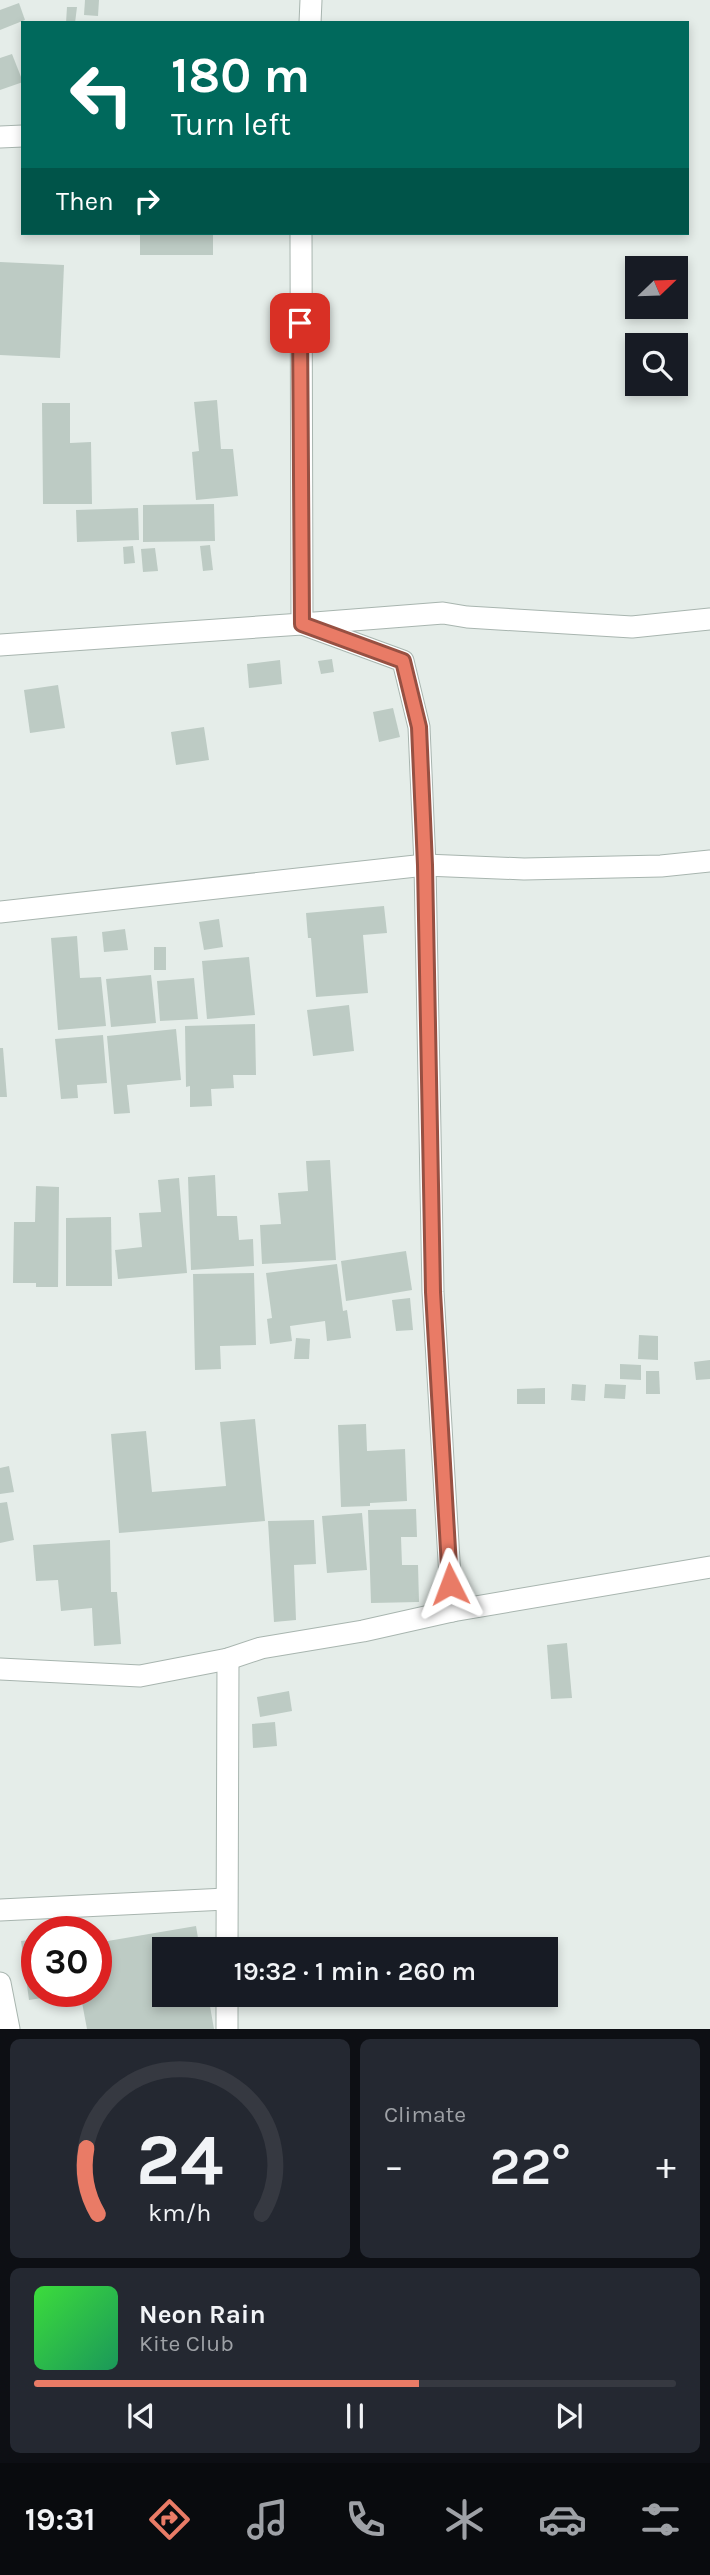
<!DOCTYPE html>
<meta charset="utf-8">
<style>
:root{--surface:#171b24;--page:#242831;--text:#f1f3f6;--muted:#9ea1a6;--line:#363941;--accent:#e97b66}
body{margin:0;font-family:Karla,sans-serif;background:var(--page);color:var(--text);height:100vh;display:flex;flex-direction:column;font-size:26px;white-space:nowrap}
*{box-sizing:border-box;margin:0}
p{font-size:23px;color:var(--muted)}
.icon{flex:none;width:38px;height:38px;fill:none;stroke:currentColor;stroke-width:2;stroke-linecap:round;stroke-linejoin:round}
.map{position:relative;height:2029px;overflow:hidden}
.sheet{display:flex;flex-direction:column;gap:10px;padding:10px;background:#0d0f14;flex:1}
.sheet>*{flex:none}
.hud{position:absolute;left:21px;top:21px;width:668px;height:214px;border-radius:0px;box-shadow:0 4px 10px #0003;background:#00695c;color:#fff;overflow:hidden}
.needle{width:46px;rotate:67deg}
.buttons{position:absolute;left:625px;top:256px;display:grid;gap:14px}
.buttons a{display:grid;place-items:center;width:63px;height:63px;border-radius:0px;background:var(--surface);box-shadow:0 4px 10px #0003;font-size:35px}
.speed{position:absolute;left:21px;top:1916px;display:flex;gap:14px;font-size:35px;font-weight:700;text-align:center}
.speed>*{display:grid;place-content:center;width:91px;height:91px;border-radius:50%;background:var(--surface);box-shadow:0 4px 10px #0003;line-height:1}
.speed .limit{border:10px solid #d22;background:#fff;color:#111}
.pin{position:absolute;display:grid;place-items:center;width:60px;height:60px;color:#fff;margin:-30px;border-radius:14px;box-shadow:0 4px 10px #0006}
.me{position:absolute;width:77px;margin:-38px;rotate:357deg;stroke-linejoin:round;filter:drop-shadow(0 0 5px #0008)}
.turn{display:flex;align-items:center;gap:24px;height:147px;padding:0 35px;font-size:32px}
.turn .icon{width:91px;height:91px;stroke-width:2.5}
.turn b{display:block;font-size:49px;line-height:60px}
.then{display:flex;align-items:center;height:66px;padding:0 35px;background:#0003;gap:14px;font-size:26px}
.big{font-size:52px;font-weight:600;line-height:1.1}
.sheet .tile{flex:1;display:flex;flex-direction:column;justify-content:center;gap:10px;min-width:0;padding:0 24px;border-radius:10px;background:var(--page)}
.sheet .dial{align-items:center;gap:0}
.dial svg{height:182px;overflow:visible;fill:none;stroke:var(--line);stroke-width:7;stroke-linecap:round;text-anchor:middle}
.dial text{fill:var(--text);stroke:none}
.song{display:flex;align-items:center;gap:21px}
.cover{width:84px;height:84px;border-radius:10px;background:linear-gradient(135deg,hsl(120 70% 55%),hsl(150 70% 35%))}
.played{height:7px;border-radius:4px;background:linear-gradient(90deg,var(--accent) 60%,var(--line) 60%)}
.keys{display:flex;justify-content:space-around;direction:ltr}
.heat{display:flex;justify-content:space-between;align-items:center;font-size:38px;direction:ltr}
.sheet .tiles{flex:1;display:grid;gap:10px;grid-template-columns:1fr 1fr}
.tile:last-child{grid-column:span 2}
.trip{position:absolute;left:152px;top:1937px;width:406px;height:70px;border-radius:0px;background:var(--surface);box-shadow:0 4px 10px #0003;font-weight:600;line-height:70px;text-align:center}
.tab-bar{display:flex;height:112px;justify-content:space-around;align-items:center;background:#090b0e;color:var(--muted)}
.tab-bar .icon{width:49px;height:49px}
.tab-bar .active{color:var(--accent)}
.tab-bar b{font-size:32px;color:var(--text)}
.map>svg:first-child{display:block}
</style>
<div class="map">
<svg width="710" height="2029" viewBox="0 0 710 2029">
<rect width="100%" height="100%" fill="#e5ede9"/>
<g fill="#bdcbc4">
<path d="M85 0H99L98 16 84 15Z"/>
<path d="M19 3 25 20 0 30V10Z"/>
<path d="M67 7H77L75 23H66Z"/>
<path d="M12 54 23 82 0 90V58Z"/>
<rect x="140" y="233" width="73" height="22"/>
<path d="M0 262 64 265 60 358 0 355Z"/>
<path d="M217 400 221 449H233L238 496 196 500 192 452 199 451 194 402Z"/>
<path d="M42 403H70V443L91 442 92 504H43Z"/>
<path d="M214 504 215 541 143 542V505Z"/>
<path d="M138 508 139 540 77 542 76 510Z"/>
<path d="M210 545 213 570 203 571 200 546Z"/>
<path d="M133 546 135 563 124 564 123 547Z"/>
<path d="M155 548 158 571 143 572 141 549Z"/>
<path d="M332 659 334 672 321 674 318 661Z"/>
<path d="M280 660 282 684 249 688 247 664Z"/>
<path d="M58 685 65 728 30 733 24 690Z"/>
<path d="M393 708 400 737 379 742 373 712Z"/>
<path d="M204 727 209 760 176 765 171 732Z"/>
<path d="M384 906 387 933 363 935 368 993 316 997 311 938H308L306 913Z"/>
<path d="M219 919 223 947 204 950 199 922Z"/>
<path d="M125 929 128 950 104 952 102 932Z"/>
<path d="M77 936 80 978 101 977 106 1026 58 1030 51 938Z"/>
<rect x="154" y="947" width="12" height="23"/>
<path d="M249 957 255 1015 207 1019 202 961Z"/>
<path d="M151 975 156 1023 111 1027 106 979Z"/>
<path d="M194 978 198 1019 160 1021 157 981Z"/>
<path d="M349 1005 354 1051 313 1056 307 1010Z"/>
<path d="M255 1024 256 1075H233L234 1088 211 1089 212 1106 190 1107V1086L186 1087 185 1026Z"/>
<path d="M176 1029 181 1080 127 1085 130 1113 114 1114 107 1036Z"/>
<path d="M103 1035 107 1083 77 1085 78 1098 61 1099 55 1039Z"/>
<path d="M0 1048H3L7 1097H0Z"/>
<path d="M330 1160 336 1260 262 1264 260 1225 281 1224 278 1193 308 1191 306 1161Z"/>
<path d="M215 1175 217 1216H237L239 1240 253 1239 254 1266 191 1270 188 1177Z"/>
<path d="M179 1178 187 1273 118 1279 115 1250 142 1247 139 1213 161 1212 158 1180Z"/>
<path d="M36 1186 59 1187 58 1287H36V1283H13L14 1222H35Z"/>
<path d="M111 1217 112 1286H66V1218Z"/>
<path d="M406 1251 412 1290 346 1301 341 1261Z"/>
<path d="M337 1264 343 1311 347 1310 351 1338 327 1341 325 1321 290 1326 292 1341 270 1344 267 1319 272 1318 266 1273Z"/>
<path d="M254 1273 256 1345 220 1346 221 1369 195 1370 193 1274Z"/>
<path d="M410 1298 413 1330 396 1331 392 1300Z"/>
<path d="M639 1335 658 1336V1360L638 1359Z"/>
<path d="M296 1338 310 1339 309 1359H294Z"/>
<path d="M710 1360V1379L696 1380 694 1362Z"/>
<path d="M620 1364 641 1365V1380L620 1379Z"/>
<path d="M646 1371H659L660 1394H646Z"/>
<path d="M572 1384 586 1385 585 1401 571 1400Z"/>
<path d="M605 1384 626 1385 625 1399 604 1398Z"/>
<path d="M545 1388V1404H517V1389Z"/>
<path d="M255 1419 265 1521 119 1533 111 1434 146 1431 152 1492 226 1486 220 1422Z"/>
<path d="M366 1424 367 1451 405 1449 407 1501 370 1503V1506L341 1507 338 1425Z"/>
<path d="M9 1466 14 1492 0 1494V1468Z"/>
<path d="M7 1502 14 1540 0 1543V1503Z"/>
<path d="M416 1509 417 1537H401L402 1565H418L419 1602 371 1603 368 1510Z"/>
<path d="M362 1513 367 1570 327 1573 322 1516Z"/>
<path d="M314 1520 316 1564 294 1565 296 1620 274 1622 268 1521Z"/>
<path d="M110 1540 111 1592H117L121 1644 94 1646 92 1608 61 1611 58 1580 36 1581 33 1545Z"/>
<path d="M567 1643 572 1698 551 1699 547 1645Z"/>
<path d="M289 1691 292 1711 260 1717 257 1697Z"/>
<path d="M275 1722 277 1746 253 1748 252 1724Z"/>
<path d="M196 1926 200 1950H164V1995H208L214 2029H87L80 1992H96V1943Z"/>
<path d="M37 1939V1992H62V1995L29 2000 21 1941Z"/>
</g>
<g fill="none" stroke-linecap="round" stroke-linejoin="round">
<defs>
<g id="minor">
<path d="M310 23 311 0"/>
<path d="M0 137 23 136"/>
<path d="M0 645 302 624 301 233"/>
<path d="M0 912 425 865 524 869 661 866 710 861"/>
<path d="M452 1611 433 1292 425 865 419 727 403 661 302 624 443 613 467 617 632 627 710 619"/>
<path d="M0 1669 140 1676 228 1659 261 1648 363 1631 452 1611 710 1567"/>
<path d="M0 1910 226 1899"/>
<path d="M227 1950 228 1659"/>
<path d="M0 1983 9 2029"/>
<path d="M227 1995V2029"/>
</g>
</defs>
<use href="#minor" stroke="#a8b5af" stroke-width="23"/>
<use href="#minor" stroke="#fff" stroke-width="21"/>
</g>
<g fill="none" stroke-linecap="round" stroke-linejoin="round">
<defs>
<path id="route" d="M300 323 302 624 403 661 419 727 425 865 433 1292 450 1584"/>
</defs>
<use href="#route" stroke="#975042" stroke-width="18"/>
<use href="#route" stroke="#e97b66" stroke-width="12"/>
</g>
</svg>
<div class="buttons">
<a><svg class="needle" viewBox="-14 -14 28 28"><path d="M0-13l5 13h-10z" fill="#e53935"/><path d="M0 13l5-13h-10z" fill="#9ea1a6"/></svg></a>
<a><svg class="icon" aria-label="search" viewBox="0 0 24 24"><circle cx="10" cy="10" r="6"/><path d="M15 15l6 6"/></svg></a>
</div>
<div class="speed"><div class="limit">30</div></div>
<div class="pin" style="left:300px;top:323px;background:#d93025"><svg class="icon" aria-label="arrive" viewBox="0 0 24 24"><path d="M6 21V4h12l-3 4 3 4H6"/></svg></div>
<svg class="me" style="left:450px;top:1584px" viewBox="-20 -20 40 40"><path d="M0-17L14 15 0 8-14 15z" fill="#e97b66" stroke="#fff" stroke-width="4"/></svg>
<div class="trip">19:32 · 1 min · 260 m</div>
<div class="hud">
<div class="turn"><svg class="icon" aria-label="left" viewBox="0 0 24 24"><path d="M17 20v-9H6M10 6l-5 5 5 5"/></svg><div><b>180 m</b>Turn left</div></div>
<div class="then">Then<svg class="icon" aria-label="right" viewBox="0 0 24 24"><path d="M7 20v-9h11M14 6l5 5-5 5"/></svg></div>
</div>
</div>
<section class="sheet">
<div class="tiles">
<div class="tile dial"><svg viewBox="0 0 100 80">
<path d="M14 69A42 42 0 1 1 86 69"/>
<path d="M14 69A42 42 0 0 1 9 40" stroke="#e97b66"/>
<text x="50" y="56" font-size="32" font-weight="700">24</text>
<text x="50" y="72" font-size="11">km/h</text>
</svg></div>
<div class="tile"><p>Climate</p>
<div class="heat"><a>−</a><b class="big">22°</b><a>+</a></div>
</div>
<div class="tile">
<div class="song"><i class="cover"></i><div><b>Neon Rain</b><p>Kite Club</p></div></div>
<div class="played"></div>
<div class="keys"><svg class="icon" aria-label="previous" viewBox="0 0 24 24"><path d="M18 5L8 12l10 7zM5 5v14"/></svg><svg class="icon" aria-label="pause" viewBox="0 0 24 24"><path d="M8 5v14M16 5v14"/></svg><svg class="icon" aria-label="next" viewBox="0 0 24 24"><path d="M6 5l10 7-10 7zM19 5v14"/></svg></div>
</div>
</div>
</section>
<nav class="tab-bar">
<b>19:31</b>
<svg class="icon active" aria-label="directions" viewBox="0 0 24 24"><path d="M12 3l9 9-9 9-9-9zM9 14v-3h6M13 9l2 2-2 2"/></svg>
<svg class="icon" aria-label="music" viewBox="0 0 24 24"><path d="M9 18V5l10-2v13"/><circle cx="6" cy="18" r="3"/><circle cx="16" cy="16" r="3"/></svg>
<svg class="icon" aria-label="phone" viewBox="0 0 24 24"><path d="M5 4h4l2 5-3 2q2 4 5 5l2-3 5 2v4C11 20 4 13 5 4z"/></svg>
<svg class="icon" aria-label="climate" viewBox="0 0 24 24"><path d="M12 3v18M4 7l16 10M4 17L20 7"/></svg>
<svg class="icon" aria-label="car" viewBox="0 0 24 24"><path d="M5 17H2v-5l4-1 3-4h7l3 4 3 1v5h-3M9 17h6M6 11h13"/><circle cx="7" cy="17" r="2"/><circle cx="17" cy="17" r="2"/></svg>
<svg class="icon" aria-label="filters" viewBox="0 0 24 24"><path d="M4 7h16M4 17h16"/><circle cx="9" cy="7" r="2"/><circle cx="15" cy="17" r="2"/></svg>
</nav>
